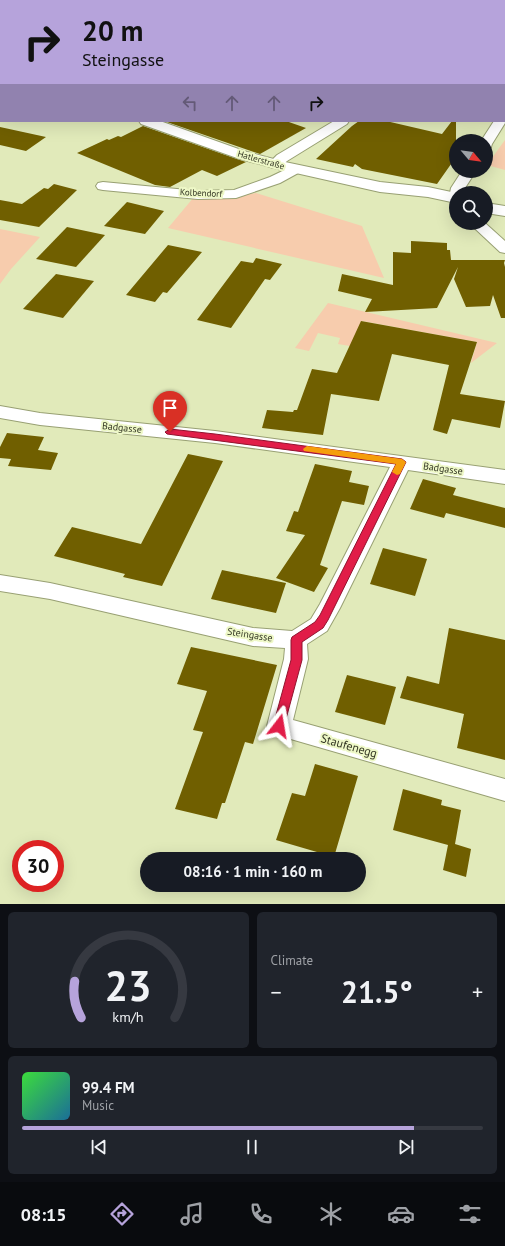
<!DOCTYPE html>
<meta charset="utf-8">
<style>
:root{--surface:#171b24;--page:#20242c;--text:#f1f3f6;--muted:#9ea1a6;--line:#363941;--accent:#b6a3db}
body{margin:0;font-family:"PT Sans",sans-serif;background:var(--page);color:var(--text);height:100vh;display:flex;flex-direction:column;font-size:15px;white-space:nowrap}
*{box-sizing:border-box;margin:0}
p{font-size:13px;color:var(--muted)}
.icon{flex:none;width:22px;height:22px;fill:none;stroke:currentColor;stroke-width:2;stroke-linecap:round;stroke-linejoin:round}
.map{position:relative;height:904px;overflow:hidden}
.drawer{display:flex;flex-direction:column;gap:8px;padding:8px;background:#0d0f14;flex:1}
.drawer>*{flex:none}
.top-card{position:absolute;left:0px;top:0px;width:505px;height:122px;box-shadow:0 4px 16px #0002;background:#b6a3db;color:#111;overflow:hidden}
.needle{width:26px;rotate:119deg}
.tools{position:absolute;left:449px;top:134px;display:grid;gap:8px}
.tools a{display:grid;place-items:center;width:44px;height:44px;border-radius:50%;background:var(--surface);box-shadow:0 4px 16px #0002;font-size:20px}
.speed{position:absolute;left:12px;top:840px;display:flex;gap:8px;font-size:20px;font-weight:700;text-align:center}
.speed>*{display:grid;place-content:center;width:52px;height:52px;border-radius:50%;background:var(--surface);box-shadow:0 4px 16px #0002;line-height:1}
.speed .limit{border:6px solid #d22;background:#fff;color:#111}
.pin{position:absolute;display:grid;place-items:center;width:34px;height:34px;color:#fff;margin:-41px -17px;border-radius:50% 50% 50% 0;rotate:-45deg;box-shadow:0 0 4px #0007}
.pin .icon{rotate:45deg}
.me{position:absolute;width:44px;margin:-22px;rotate:14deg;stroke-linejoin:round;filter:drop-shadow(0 0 3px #0008)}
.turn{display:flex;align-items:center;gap:14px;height:84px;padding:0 16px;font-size:18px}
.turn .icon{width:52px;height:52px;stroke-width:2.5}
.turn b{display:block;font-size:28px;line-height:34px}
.lanes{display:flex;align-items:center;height:38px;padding:0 16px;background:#0003;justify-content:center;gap:20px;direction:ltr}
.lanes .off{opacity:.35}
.big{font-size:30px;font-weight:700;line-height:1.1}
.drawer .tile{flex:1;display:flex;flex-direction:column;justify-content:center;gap:6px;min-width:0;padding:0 14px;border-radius:6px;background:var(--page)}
.drawer .dial{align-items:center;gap:0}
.dial svg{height:104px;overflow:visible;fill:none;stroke:var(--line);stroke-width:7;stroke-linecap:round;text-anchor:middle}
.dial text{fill:var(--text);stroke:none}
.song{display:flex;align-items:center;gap:12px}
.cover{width:48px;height:48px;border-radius:6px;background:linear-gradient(135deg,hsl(120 70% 55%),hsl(200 70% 35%))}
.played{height:4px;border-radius:2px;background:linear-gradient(90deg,var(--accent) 85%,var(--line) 85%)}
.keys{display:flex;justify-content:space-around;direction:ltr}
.heat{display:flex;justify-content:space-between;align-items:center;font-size:22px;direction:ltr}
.drawer .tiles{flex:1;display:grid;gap:8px;grid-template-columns:1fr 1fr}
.tile:last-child{grid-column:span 2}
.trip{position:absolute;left:140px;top:852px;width:226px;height:40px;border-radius:20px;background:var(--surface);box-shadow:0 4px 16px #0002;font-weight:700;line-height:40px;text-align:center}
.dock{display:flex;height:64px;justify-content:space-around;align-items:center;background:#090b0e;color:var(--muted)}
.dock .icon{width:28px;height:28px}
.dock .active{color:var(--accent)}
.dock b{font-size:18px;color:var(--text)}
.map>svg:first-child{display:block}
</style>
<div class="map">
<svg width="505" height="904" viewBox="0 0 505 904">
<rect width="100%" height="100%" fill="#e1eaba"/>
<g fill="#f7ccad">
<path d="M505 140V170L487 165Z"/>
<path d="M256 193 362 226 384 278 168 228 194 197H234Z"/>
<path d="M0 229 40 237 11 269 0 284Z"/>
<path d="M328 303 497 343 471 363 477 342 362 321 350 346 338 344 340 338 318 333 309 351 295 348Z"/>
</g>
<g fill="#705f00">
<path d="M164 121H286L306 128 260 154Z"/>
<path d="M359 121H386L442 134 452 121H456V157L437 184 362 169 355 164 353 167 316 159 352 126Z"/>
<path d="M143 126 237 159 246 162 217 176 202 170 170 187 155 185 77 153 107 139 109 140 118 136 121 137Z"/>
<path d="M0 127 46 137 26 151 0 145Z"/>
<path d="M54 184 77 190 39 227 0 220V200L22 204 44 188 48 189Z"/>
<path d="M127 202 164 211 145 234 104 226Z"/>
<path d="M67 227 105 235 76 267 36 259Z"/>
<path d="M411 241 447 243V250H450L451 260H505L504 263 505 267V318H501L493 295 490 306 466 307 454 279 458 267 437 308 365 312 372 299 338 291 342 274 393 285V252L411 253Z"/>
<path d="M168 245 202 252 167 293 163 292 155 302 126 295Z"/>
<path d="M256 258 282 264 270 280 265 279 231 328 197 320 241 261 253 263Z"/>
<path d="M56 274 94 281 63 318 23 309Z"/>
<path d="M361 321 477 342 460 394 505 401 500 428 452 419 447 434 433 430 449 365 392 354 379 401 331 394 323 435 262 428 267 410 293 412 294 410H297L312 369 337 373Z"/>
<path d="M7 433 44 437 38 450 58 453 51 470 8 466 11 459 0 458V447Z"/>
<path d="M188 454 223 461 162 586 123 577 125 574 54 556 72 527 141 544Z"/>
<path d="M315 464 352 471 349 482 369 486 364 505 342 501 320 565 328 568 314 592 276 578 305 535 286 531 294 511 298 512Z"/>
<path d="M423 479 456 488 453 495 505 508V528L446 513 444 518 410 509Z"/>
<path d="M383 548 427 559 415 596 370 584Z"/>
<path d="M222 570 286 583 276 613 211 599Z"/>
<path d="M449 628 505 640V760L457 748 464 714 400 698 407 676 439 684Z"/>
<path d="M191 647 277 665 253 744 245 742 225 803H222L217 819 175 809 203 732 193 730 207 691 177 684Z"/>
<path d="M347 675 396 687 385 725 335 712Z"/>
<path d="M315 764 358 776 334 857 276 840 292 793 305 796Z"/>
<path d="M403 789 442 800 441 805 461 810 455 844 471 849 466 877 443 870 448 845 393 830Z"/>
</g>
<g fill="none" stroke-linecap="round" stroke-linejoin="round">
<defs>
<g id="street">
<path d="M311 0H321L322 1H312Z"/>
<path d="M504 118 505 123 492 144 491 147 486 148V141H481L494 121H504Z"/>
<path d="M334 121H349L347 124 287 161C281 166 278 169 270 167L268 164 277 155Z"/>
<path d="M295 165 300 166 302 169 300 172 280 183 236 198 198 199 103 190 98 189 96 186 98 183 103 182 198 191 234 190 270 177Z"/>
<path d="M462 171H476L465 188 464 193H456V197L452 196 450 193 451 188Z"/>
<path d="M469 223H485L505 241V253L500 252Z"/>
<path d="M0 406 40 413 215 431 505 470V484L408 470 340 608 327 631 307 644 308 659 293 720 505 779V801L270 733 267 726 284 659 285 648 253 646 50 599 0 591V575L50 583 253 628 292 631 311 619 320 604 390 467 215 443 40 425 0 418Z"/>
</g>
<g id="secondary">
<rect x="0" y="67" width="1" height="8"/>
<path d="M139 121H160L247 152 285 162 380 182 428 187 456 193V203L428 197 380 192 278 169 237 158 141 124Z"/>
<path d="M486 203 505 206V216L486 213Z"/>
</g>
</defs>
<use href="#street" stroke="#98a073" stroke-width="2"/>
<use href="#secondary" stroke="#98a073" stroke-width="2"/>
<use href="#street" fill="#fff" fill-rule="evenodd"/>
<use href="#secondary" fill="#fff" fill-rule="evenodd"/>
</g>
<path fill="#e11d48" stroke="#92132f" d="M170 429 215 434 402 459 406 462 328 620 323 628 302 642V660L283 730 279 731 275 730 273 726 291 660V640L292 637 315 622 320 615 396 464 167 434 165 432Z"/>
<path fill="#f59e0b" d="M307 446 402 459 406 462 400 474 397 475 392 472 396 464 304 451 303 449Z"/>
<g text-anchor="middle" stroke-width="4" stroke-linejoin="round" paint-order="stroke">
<g font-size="9" fill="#343724" stroke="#eef8c7">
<text transform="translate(261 160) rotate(16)" y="3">Hatlerstraße</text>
<text transform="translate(201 193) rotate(3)" y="3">Kolbendorf</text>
</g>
<g font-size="10" fill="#343724" stroke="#eef8c7">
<text transform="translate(122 427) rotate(6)" y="4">Badgasse</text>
<text transform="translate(443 468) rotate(8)" y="4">Badgasse</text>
<text transform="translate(250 634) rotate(9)" y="4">Steingasse</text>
</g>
<g font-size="12" fill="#343724" stroke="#eef8c7">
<text transform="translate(349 746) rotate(16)" y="4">Staufenegg</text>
</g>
</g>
</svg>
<div class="tools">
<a><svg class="needle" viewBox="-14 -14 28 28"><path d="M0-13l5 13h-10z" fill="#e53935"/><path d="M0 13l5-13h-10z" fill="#9ea1a6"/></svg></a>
<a><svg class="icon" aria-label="search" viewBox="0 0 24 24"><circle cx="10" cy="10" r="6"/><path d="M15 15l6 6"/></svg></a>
</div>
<div class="speed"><div class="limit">30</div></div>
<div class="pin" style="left:170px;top:432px;background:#d93025"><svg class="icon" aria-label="arrive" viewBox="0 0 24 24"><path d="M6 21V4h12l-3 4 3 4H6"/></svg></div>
<svg class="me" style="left:279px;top:726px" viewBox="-20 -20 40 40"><path d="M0-17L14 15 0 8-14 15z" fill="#e11d48" stroke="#fff" stroke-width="4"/></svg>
<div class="trip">08:16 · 1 min · 160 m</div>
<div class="top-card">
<div class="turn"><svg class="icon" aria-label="right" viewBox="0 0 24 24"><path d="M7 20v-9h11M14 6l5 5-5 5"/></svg><div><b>20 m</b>Steingasse</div></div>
<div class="lanes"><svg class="icon off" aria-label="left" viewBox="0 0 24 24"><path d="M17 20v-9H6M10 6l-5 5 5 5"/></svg><svg class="icon off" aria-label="ahead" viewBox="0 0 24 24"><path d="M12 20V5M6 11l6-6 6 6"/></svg><svg class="icon off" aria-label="ahead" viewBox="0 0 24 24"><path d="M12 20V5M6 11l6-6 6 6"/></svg><svg class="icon" aria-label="right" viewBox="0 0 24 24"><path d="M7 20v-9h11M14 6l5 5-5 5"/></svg></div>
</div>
</div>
<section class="drawer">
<div class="tiles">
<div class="tile dial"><svg viewBox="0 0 100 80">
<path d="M14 69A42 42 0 1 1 86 69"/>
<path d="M14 69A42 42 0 0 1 9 41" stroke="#b6a3db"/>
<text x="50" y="56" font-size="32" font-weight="700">23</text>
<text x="50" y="72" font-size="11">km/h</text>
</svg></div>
<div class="tile"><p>Climate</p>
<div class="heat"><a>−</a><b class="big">21.5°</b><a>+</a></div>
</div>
<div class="tile">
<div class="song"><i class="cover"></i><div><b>99.4 FM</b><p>Music</p></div></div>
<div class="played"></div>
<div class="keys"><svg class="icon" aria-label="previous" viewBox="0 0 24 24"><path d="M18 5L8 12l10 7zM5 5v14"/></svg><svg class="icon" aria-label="pause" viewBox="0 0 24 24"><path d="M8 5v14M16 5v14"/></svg><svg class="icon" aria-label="next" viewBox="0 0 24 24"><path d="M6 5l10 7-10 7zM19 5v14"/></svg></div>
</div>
</div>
</section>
<nav class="dock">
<b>08:15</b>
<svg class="icon active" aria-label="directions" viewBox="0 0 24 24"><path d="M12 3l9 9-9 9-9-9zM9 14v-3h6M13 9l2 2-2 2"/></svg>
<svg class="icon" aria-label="music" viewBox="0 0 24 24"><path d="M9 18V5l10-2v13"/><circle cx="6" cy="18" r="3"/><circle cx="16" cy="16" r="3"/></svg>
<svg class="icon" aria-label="phone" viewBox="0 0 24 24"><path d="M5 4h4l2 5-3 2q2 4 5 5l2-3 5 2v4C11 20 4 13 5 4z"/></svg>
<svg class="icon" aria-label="climate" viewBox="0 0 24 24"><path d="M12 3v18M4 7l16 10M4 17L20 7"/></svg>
<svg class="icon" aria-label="car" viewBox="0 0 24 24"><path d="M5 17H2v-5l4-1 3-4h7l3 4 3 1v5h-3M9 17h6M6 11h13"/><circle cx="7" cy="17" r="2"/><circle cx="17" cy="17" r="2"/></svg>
<svg class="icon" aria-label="filters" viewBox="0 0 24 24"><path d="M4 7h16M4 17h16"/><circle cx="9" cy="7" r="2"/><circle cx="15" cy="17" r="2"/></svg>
</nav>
